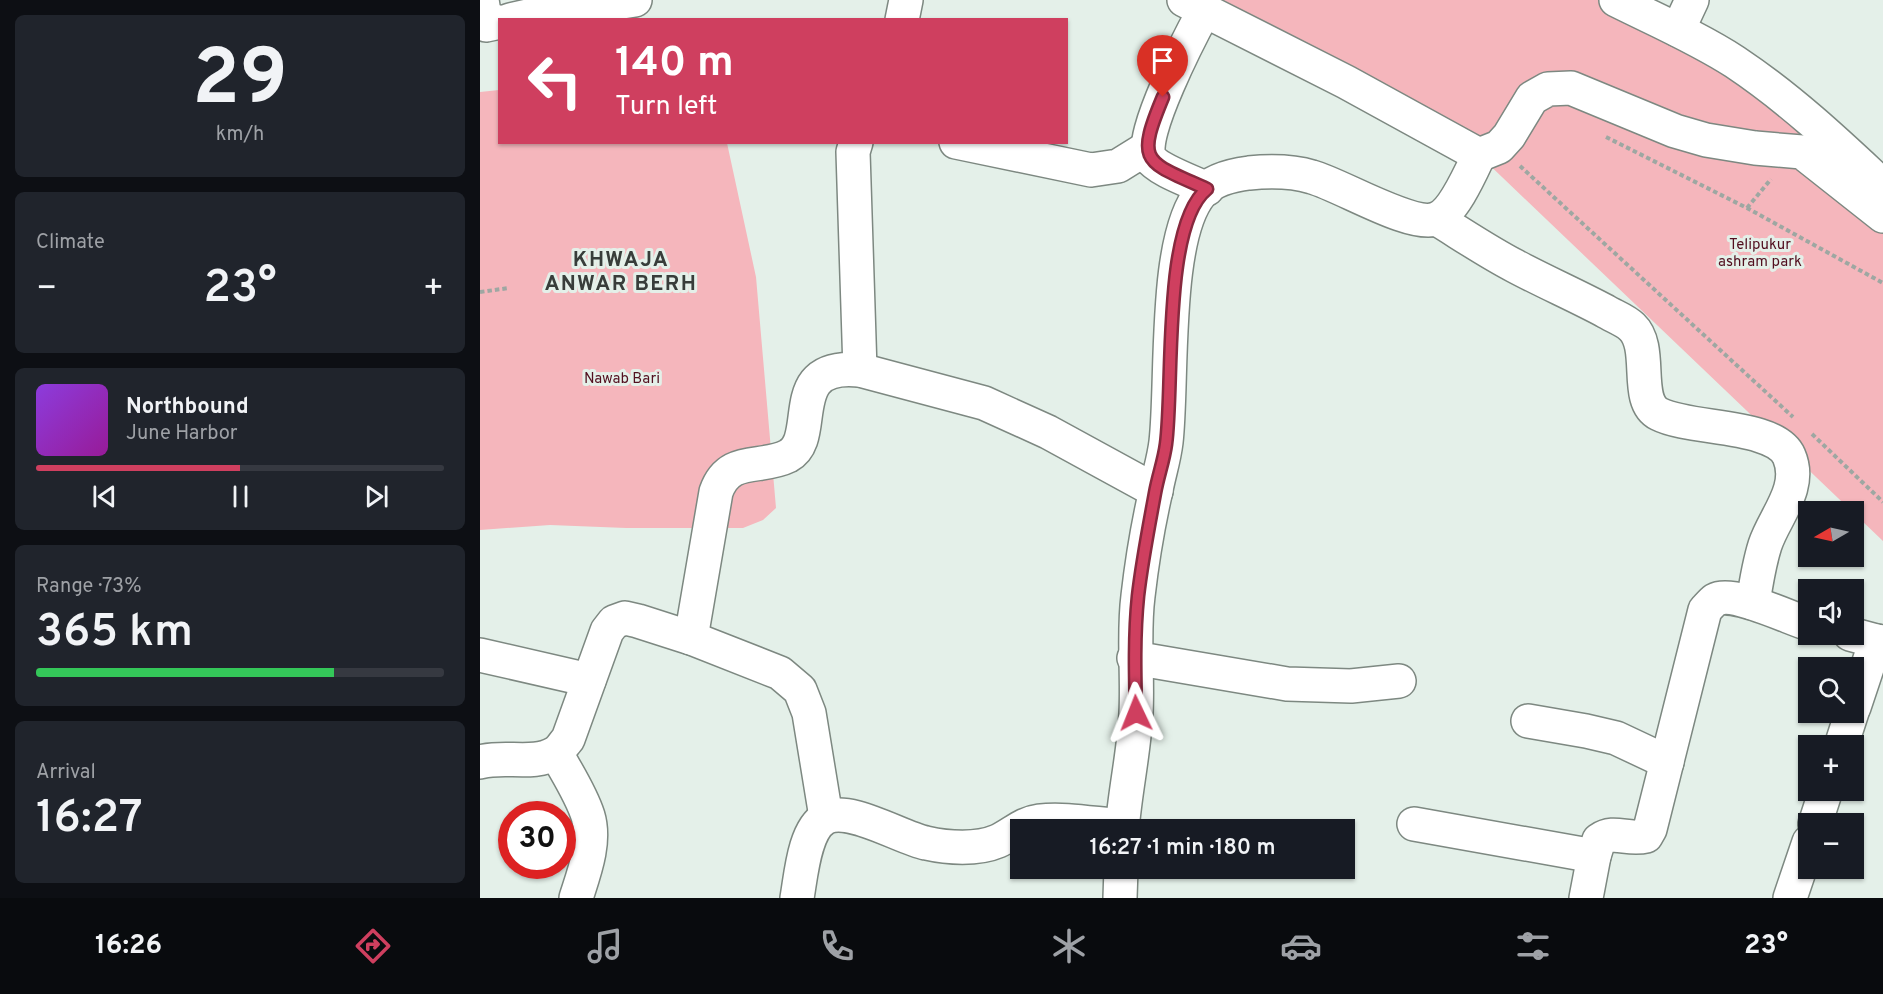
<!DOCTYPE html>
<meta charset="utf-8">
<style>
:root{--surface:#171b24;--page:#20242c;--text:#f1f3f6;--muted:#9ea1a6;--line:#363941;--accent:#cf3f5f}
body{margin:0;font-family:Overpass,sans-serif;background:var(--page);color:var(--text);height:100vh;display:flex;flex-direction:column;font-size:22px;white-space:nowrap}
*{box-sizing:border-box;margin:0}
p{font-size:20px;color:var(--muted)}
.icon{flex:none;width:33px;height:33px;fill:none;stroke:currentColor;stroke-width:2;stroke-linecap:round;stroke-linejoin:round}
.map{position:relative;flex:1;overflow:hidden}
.panel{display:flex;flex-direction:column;gap:15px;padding:15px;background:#0d0f14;width:480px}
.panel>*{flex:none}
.top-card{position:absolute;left:18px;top:18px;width:570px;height:126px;border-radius:0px;box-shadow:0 2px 4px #0004;background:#cf3f5f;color:#fff;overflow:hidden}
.needle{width:39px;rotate:261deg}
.tools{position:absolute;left:1318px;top:501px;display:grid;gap:12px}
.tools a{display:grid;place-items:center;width:66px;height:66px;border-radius:0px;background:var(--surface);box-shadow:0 2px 4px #0004;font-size:30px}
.speed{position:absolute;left:18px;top:801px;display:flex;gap:12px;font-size:30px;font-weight:700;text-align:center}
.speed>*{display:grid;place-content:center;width:78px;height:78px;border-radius:50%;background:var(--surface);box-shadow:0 2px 4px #0004;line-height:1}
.speed .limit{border:9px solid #d22;background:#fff;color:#111}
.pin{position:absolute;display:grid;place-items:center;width:51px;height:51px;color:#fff;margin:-62px -26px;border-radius:50% 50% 50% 0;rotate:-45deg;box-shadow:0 0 6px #0007}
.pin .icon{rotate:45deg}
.me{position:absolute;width:66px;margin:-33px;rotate:358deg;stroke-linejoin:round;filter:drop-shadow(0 0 4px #0008)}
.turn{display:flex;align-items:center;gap:21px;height:126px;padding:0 18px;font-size:27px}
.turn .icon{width:78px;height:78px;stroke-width:2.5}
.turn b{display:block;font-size:42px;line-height:51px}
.big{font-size:45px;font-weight:600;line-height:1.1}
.panel .card{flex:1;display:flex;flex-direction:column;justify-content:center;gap:9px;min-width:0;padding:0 21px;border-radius:9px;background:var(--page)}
.panel .dial{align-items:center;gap:0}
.dial b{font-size:78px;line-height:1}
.song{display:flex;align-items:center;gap:18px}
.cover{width:72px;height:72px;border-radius:9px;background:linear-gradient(135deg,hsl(270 70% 55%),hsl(300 70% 35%))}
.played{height:6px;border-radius:3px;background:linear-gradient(90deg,var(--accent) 50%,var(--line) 50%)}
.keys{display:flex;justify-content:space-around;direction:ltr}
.heat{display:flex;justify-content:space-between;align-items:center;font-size:33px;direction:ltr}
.charge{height:9px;border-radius:4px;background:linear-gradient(90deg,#34c759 73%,var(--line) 0)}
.trip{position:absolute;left:530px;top:819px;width:345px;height:60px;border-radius:0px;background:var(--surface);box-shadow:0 2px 4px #0004;font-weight:600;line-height:60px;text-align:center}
.dock{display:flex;height:96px;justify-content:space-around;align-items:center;background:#090b0e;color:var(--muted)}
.dock .icon{width:42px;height:42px}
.dock .on{color:var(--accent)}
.dock b{font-size:27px;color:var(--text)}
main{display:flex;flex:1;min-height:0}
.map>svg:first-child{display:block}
</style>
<main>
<section class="panel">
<div class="card dial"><b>29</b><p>km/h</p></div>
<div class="card"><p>Climate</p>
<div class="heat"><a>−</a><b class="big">23°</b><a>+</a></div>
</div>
<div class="card">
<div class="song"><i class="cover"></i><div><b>Northbound</b><p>June Harbor</p></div></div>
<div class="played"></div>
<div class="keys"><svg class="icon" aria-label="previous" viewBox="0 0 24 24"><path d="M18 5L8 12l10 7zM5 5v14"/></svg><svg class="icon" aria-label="pause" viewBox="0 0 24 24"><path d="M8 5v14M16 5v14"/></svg><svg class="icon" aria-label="next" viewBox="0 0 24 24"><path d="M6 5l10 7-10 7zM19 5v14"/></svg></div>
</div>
<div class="card"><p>Range · 73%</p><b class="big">365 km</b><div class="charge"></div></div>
<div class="card"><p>Arrival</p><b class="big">16:27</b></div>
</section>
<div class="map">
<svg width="1403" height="898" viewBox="0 0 1403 898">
<rect width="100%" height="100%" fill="#e4f0e9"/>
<g fill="#f5b6bc">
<path d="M727 0H1118L1256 69 1403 198V541L999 155Z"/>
<path d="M19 90 20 142 247 143 276 277 296 508 283 520 263 528H146L70 525 0 530V92Z"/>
</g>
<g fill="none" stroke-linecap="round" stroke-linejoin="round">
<defs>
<g id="minor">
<path d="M2 0 6 25 20 22"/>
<path d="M704 0 866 82 999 155 1019 147 1029 136 1052 98 1068 89 1091 88 1195 131 1226 140 1275 148 1322 152 1403 216"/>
<path d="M724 11C712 33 657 138 670 158 678 170 713 182 727 189"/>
<path d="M30 20 83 8 130 4 155 0"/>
<path d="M422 20 426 0"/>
<path d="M1198 30 1212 0"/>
<path d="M376 142 373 152 380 370"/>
<path d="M476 142 611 170 638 166 667 148"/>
<path d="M957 219C983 235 1008 252 1035 266 1065 282 1095 295 1125 311 1133 316 1145 320 1152 327 1174 348 1153 401 1179 414 1210 430 1295 424 1309 456 1323 488 1294 517 1285 545 1279 564 1276 583 1273 603"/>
<path d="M1370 634 1396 641"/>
<path d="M211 638 236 492C249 455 280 470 308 456 342 438 301 362 380 370L504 403 568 432 676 491"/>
<path d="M0 655 109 680"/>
<path d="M654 658 807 684 871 686 919 681"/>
<path d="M1374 707 1396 641 1403 642"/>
<path d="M1048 721 1106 731 1136 738 1187 762"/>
<path d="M1361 746 1372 712"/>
<path d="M76 753C87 773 101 794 108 816 116 842 104 873 96 898"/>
<path d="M0 762C24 755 54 766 75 753 80 751 84 743 88 739L127 631 134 622 145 618 158 621 211 638 300 673 320 690 329 713 346 817"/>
<path d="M934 824 1114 856"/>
<path d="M1335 824 1346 790"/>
<path d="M642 830C645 791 654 752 656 713 658 674 653 635 658 596 662 561 668 525 676 490 679 474 684 459 686 442 693 382 683 238 721 193 732 180 753 175 769 173 790 171 812 171 832 177 861 185 931 228 956 219 973 213 991 172 999 155"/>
<path d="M317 898C321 876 324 830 345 818 369 805 421 838 446 843 468 848 497 850 518 841 533 834 543 823 559 821 586 818 615 824 642 826"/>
<path d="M640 898 641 868"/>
<path d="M1106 898 1114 856 1119 840C1135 829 1147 841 1166 836L1170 829 1225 610C1228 607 1232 602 1235 600 1252 590 1309 618 1329 624"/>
<path d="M1310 898 1329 842"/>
</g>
<path id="highway" d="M1136 0C1176 20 1218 38 1255 62 1309 98 1356 142 1403 186"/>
</defs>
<use href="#minor" stroke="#7d8881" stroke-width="36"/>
<use href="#highway" stroke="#7d8881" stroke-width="36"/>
<g stroke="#9ea7a2" stroke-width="4" stroke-dasharray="4.5 3" stroke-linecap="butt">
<path d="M1126 137 1267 208 1403 283"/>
<path d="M1040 166 1313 417"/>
<path d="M1267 208 1291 179"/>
<path d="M0 292 29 288"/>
<path d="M1332 434 1403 502"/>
</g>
<use href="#minor" stroke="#fff" stroke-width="33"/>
<use href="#highway" stroke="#fff" stroke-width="33"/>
</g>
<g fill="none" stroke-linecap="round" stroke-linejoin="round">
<defs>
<path id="route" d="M656 713C655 674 654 635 658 596 662 561 669 526 675 493 678 476 684 460 686 444 694 386 682 225 727 189 665 161 655 164 683 97"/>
</defs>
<use href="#route" stroke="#87293e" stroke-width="15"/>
<use href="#route" stroke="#cf3f5f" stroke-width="10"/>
</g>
<g text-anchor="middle" stroke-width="6" stroke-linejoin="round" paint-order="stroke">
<g font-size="15" fill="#520f1f" stroke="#e4f0e9">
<text x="1280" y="249">Telipukur<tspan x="1280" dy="17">ashram park</tspan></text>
<text x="142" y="383">Nawab Bari</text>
</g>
<g font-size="21" font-weight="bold" letter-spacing="1.5" fill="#383d3a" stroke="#e4f0e9">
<text x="141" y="266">KHWAJA<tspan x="141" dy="24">ANWAR BERH</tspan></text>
</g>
</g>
</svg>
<div class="tools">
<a><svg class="needle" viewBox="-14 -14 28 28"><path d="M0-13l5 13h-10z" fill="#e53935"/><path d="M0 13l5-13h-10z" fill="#9ea1a6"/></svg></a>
<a><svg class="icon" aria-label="sound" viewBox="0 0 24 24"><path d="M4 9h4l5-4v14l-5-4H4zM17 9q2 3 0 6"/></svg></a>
<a><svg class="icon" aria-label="search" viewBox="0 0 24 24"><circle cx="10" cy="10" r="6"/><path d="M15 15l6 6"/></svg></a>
<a>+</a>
<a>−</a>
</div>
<div class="speed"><div class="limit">30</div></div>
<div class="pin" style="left:683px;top:97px;background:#d93025"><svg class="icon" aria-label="arrive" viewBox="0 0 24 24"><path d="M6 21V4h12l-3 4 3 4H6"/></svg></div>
<svg class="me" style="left:656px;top:713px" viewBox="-20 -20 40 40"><path d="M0-17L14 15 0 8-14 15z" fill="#cf3f5f" stroke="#fff" stroke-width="4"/></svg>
<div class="trip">16:27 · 1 min · 180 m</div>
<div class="top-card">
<div class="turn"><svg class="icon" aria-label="left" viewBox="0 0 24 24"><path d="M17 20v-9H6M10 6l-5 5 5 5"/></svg><div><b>140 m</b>Turn left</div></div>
</div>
</div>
</main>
<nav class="dock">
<b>16:26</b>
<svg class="icon on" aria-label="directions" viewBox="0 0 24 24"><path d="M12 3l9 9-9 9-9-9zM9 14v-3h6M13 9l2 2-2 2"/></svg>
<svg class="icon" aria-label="music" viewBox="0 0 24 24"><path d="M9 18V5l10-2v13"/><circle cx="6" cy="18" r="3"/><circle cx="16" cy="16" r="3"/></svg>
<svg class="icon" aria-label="phone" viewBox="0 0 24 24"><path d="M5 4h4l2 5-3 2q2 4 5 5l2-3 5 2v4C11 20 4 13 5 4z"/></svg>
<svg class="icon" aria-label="climate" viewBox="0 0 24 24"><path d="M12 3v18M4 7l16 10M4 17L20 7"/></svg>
<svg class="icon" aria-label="car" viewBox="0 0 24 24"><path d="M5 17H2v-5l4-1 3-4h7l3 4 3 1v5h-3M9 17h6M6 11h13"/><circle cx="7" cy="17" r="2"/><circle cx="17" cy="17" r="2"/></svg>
<svg class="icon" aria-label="filters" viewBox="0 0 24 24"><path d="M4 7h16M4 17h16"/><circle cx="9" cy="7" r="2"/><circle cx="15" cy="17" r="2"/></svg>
<b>23°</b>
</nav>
